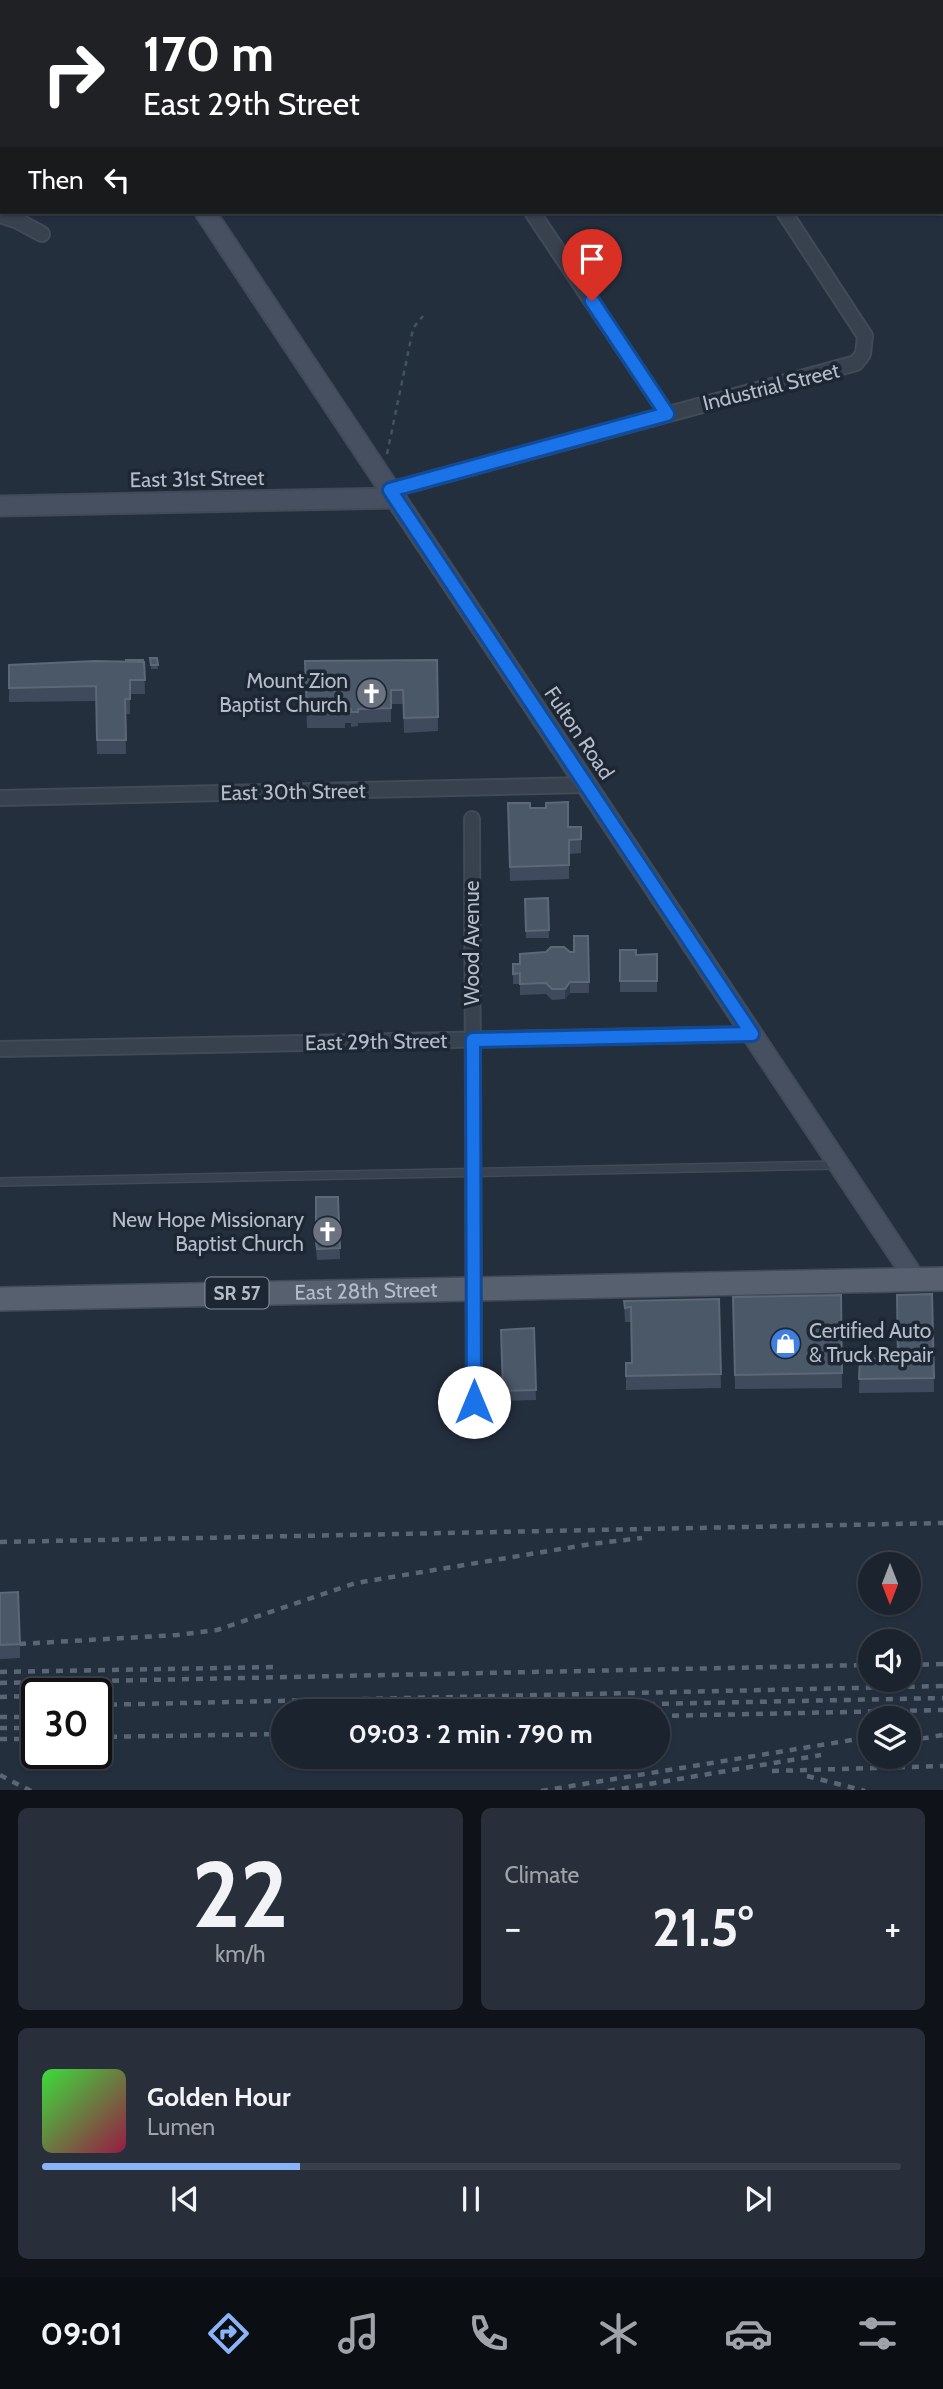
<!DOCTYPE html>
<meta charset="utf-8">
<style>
:root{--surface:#1b232e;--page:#282f3a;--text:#f1f3f6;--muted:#a0a4aa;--line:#39404a;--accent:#8ab4f8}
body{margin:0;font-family:Cabin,sans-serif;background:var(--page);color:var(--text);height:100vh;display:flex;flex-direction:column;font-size:26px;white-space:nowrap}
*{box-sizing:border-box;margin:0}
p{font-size:23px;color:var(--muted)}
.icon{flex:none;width:38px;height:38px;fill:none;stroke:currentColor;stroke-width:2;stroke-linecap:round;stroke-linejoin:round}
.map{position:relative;height:1790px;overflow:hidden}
.panel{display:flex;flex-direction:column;gap:18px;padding:18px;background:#0f1319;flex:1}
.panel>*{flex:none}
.top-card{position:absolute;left:0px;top:0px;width:943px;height:214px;box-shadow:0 2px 5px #0004,0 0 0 2px var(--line);background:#202124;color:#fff;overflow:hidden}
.needle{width:46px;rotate:180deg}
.buttons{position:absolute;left:858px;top:1552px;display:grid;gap:14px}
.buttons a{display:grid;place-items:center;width:63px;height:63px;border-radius:50%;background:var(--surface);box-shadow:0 2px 5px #0004,0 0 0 2px var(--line);font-size:35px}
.speed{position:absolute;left:21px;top:1678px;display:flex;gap:14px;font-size:35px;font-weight:700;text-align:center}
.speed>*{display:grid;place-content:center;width:91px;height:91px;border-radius:50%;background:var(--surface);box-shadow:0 2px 5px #0004,0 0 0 2px var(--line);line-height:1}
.speed .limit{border:4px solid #111;border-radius:10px;background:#fff;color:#111}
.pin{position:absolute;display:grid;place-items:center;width:60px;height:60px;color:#fff;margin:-72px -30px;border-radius:50% 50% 50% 0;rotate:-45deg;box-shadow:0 0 7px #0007}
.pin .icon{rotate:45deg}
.me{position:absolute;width:77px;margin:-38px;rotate:0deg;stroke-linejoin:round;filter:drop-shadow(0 0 5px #0008)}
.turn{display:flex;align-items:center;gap:24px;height:147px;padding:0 28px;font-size:32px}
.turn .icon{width:91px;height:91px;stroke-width:2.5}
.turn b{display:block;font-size:49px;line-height:60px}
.then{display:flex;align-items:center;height:66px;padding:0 28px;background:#0003;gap:14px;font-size:26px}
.big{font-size:52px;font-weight:700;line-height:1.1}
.panel .card{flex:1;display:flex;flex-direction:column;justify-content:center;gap:10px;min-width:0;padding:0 24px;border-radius:10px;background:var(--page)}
.panel .dial{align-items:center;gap:0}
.dial b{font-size:91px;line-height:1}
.song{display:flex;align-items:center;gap:21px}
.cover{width:84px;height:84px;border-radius:10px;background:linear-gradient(135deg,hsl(120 70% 55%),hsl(340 70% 35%))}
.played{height:7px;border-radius:4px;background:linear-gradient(90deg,var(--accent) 30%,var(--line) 30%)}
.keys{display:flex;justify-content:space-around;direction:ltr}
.heat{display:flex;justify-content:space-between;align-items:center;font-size:38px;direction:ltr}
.panel .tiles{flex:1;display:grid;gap:18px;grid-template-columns:1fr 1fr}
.card:last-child{grid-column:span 2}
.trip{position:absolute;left:271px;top:1699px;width:399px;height:70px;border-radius:35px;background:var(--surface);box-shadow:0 2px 5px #0004,0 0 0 2px var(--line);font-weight:700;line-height:70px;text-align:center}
.tab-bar{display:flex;height:112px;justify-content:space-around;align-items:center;background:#0b0e12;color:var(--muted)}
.tab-bar .icon{width:49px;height:49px}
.tab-bar .selected{color:var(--accent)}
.tab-bar b{font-size:32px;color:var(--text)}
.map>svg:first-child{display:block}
</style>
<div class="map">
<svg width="943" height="1791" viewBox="0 0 943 1791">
<defs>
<pattern id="forest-crowns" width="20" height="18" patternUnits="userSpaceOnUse" patternTransform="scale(1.75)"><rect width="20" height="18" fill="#263c3f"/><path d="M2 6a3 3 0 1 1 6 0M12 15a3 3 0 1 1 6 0" fill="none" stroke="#435659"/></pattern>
</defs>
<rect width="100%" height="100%" fill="#242f3e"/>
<path fill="url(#forest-crowns)" d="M73 0H252L249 2Z"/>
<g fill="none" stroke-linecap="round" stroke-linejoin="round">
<defs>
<path id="lane" d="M0 1182 836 1165"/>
<g id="street">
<path d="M391 0 392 2"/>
<path d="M644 0 645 2"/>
<path d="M533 2 536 0"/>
<path d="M532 212 667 414"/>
<path d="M0 215 18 221 42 234"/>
<path d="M390 490 856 363 863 354 865 336 784 212"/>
<path d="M0 798 587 785"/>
<path d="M472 819 474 1402"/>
<path d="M0 1049 752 1034"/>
</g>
<g id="secondary">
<path d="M65 0 66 2"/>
<path d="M205 212 915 1279"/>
<path d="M0 506 396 498"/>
</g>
<g id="primary">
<path id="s1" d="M0 1299 943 1279"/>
</g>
</defs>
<use href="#lane" stroke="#414a57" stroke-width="10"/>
<use href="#street" stroke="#414a57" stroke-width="18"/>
<use href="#secondary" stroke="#414a57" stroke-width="23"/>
<use href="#primary" stroke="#414a57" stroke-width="26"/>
<g stroke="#3f5557" stroke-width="2.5" stroke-dasharray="5 5" stroke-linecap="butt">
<path d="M162 0 163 2"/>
<path d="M387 454 412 334 414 327 423 316"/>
</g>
<use href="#lane" stroke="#38414e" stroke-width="7"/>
<use href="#street" stroke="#38414e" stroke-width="14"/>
<use href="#secondary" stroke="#465061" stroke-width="19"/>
<use href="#primary" stroke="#56606e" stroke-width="23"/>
<g stroke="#5a6575" stroke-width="4.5" stroke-dasharray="7 7" stroke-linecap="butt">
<path d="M0 1542 943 1523"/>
<path d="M19 1644 177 1635 217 1630 356 1583 591 1544 642 1538"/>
<path d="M908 1665 943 1664"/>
<path d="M0 1672 273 1667"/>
<path d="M0 1683 870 1665"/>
<path d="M0 1697 37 1696"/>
<path d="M96 1705 943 1686"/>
<path d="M312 1711 943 1698"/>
<path d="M658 1716 943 1710"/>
<path d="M0 1717H37"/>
<path d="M0 1728H37"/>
<path d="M96 1737 284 1734"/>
<path d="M0 1739H37"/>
<path d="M908 1741 943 1735"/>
<path d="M772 1771 943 1766"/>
<path d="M0 1775 31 1791"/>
<path d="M807 1776 865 1791"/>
<path d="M541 1791 870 1737"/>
<path d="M608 1791 821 1755"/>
</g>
</g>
<g fill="#3f4b5c">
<path d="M150 658H157L158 669H151Z"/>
<path d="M437 660 438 731 404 733 403 704H391V722L358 723V726L351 727V723H345V728H307L305 661Z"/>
<path d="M144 662 145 694H130V714H125L126 754H97L96 701 9 702V665Z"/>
<path d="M508 803 530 808 568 827H581V853L569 854V879L510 881Z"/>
<path d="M548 898 549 938H526L525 899Z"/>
<path d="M588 936 589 993H570L565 999 552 1000 546 994 520 995V984H513V964H520L574 952Z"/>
<path d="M620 950 636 955 657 954V992H620Z"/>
<path d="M338 1197 340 1259 317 1260 314 1225H316Z"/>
<path d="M932 1294 934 1392 859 1393 860 1359 898 1358Z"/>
<path d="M841 1295 842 1388 735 1389 733 1297Z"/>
<path d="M719 1299 721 1388 626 1390V1363H632L631 1322H625L624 1301Z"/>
<path d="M534 1328 536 1400 503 1401 501 1330Z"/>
<path d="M0 1593 20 1644V1658L0 1659Z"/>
</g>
<path fill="#2f3b4b" d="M570 982V993L565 999V989Z"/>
<g fill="#4b5868" stroke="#5c6777" stroke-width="2">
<path d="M150 658H157L158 665H151Z"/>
<rect x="126" y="660" width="17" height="2"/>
<path d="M437 660 438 717 404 718 403 690H391V708L358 709V712H351V709H345V713L307 714 305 661Z"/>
<path d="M95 661 144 662 145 680H130V699H125L126 740H97L96 686 9 688V665Z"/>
<path d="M568 802V827H581V839L569 840V865L510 867 508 803H530V808H546V803Z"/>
<path d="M548 898 549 930 526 931 525 899Z"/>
<path d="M574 936H588L589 982H570L565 989H552L546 983 520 984V973L513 974V964H520V954L546 952 551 947H564L570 952H574Z"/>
<path d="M620 950H636V955L657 954V981H620Z"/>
<path d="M316 1197H338L340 1248 317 1249 314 1225H316Z"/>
<path d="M932 1294 934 1378 859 1379 860 1359 898 1358 897 1295Z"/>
<path d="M841 1295 842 1373 735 1375 733 1297Z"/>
<path d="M719 1299 721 1374 626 1376V1363H632L631 1307 625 1308 624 1301Z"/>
<path d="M534 1328 536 1390 503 1391 501 1330Z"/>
<path d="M18 1592 20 1644 0 1645V1593Z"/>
</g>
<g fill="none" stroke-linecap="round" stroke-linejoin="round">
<defs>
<path id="route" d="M474 1402 473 1040 752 1034 390 490 667 414 592 301"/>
</defs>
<use href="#route" stroke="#114b97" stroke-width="18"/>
<use href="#route" stroke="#1a73e8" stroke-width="12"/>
</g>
<defs>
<symbol id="church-disc" viewBox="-11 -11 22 22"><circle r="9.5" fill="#6b7280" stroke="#1d2633"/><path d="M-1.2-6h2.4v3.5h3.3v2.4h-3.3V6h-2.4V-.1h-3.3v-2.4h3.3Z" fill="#fff"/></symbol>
<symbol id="shop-disc" viewBox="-11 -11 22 22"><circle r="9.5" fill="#3f7fe0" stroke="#1d2633"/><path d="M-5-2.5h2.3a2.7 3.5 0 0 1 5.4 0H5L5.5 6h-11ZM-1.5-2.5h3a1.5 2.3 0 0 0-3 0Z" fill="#fff"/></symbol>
</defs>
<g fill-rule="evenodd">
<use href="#church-disc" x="354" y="676" width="35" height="35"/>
<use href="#church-disc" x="310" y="1214" width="35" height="35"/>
<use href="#shop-disc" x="768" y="1326" width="35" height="35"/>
</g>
<g text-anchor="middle" stroke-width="7" stroke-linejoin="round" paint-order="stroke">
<rect fill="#1d2633" stroke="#878f9c" stroke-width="2" x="205.5" y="1277.5" width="63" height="31" rx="5"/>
<g font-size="19" font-weight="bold" fill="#b4bcc9">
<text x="237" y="1300">SR 57</text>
</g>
<g font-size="21" fill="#b4bcc9" stroke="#1d2633">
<text transform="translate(771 387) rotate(-14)" y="7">Industrial Street</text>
<text transform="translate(197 479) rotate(-1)" y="7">East 31st Street</text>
<text transform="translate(579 733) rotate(56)" y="7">Fulton Road</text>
<text transform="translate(293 792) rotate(-1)" y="7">East 30th Street</text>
<text transform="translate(472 943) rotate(-90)" y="7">Wood Avenue</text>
<text transform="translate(376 1042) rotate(-1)" y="7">East 29th Street</text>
<text dy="7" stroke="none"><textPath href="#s1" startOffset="366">East 28th Street</textPath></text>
</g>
<g font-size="21" fill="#b4bcc9" stroke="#1d2633" text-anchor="end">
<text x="348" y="688">Mount Zion<tspan x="348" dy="24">Baptist Church</tspan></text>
<text x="304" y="1227">New Hope Missionary<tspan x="304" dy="24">Baptist Church</tspan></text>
<text x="809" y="1338" text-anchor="start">Certified Auto<tspan x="809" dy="24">&amp; Truck Repair</tspan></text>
</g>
</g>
</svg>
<div class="buttons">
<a><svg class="needle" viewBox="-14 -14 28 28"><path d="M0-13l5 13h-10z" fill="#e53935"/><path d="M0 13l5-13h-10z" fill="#a0a4aa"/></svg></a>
<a><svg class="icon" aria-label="sound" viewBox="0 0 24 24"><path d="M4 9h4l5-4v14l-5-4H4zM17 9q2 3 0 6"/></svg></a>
<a><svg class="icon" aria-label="layers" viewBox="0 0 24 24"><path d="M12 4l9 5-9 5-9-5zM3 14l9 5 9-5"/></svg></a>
</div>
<div class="speed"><div class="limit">30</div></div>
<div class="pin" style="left:592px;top:301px;background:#d93025"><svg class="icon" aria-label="arrive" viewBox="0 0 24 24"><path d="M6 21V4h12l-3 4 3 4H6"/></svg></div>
<svg class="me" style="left:474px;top:1402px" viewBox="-20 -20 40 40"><circle r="19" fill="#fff"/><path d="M0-13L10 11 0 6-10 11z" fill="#1a73e8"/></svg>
<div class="trip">09:03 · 2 min · 790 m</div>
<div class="top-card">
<div class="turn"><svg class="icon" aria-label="right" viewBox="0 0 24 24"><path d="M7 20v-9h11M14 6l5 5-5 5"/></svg><div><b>170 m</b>East 29th Street</div></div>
<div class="then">Then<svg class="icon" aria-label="left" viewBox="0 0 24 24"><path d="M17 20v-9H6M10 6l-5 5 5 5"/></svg></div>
</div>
</div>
<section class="panel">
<div class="tiles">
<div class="card dial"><b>22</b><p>km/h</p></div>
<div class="card"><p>Climate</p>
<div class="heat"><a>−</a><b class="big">21.5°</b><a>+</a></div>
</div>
<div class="card">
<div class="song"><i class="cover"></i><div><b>Golden Hour</b><p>Lumen</p></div></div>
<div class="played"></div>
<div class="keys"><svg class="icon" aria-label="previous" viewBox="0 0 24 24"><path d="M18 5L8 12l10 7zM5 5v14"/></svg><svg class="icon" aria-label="pause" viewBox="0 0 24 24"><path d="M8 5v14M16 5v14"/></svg><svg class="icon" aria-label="next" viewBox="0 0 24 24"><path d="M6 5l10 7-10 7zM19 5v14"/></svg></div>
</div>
</div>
</section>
<nav class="tab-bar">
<b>09:01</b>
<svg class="icon selected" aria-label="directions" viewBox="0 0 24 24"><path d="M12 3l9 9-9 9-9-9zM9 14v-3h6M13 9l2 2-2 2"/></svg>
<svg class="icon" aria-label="music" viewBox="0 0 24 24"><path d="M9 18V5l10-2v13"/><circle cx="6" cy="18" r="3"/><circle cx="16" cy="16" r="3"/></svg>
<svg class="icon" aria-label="phone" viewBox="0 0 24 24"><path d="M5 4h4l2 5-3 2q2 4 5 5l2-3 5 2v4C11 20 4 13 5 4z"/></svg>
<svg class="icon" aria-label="climate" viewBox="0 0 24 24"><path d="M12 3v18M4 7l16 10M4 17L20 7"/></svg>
<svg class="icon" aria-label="car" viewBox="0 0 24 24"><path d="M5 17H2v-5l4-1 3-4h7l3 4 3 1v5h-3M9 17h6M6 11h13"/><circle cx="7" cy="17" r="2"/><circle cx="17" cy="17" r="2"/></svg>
<svg class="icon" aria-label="filters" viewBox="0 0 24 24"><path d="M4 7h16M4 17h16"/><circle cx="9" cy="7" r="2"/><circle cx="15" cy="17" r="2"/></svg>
</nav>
